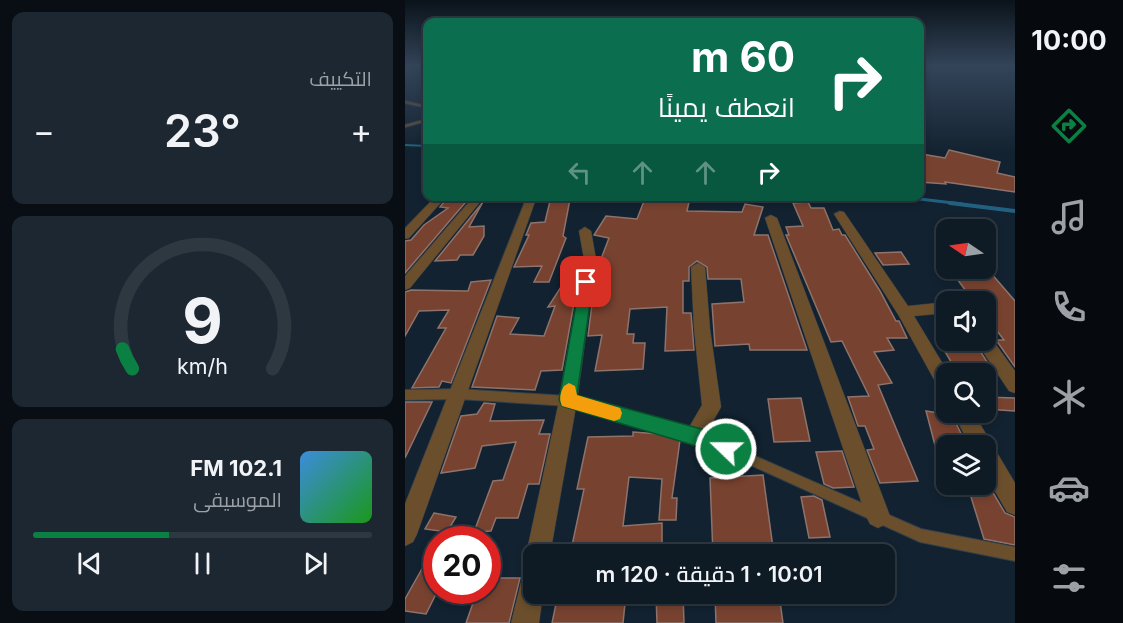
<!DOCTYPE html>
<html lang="ar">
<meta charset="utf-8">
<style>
:root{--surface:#0e1a24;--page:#1c2731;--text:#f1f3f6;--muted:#9ba1a6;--line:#2e3841;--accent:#0b8043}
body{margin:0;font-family:Inter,Cairo,sans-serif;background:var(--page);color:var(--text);direction:rtl;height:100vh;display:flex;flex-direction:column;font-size:22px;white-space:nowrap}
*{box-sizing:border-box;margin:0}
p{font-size:20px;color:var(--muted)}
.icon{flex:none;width:33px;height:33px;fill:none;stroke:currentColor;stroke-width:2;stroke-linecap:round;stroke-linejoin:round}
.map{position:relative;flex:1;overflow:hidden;direction:ltr}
.sheet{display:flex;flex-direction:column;gap:12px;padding:12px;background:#080e14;width:405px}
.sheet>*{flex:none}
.hud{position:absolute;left:18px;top:18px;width:501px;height:183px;border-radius:12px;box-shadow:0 3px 9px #0003,0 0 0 2px var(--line);direction:rtl;background:#0b6e4f;color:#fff;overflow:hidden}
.needle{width:39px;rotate:283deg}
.fabs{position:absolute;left:531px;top:219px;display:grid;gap:12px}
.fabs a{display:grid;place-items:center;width:60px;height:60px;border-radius:12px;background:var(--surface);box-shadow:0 3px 9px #0003,0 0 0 2px var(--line);font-size:30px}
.speed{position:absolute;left:18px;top:526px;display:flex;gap:12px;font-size:30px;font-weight:700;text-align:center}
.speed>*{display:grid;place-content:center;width:78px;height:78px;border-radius:50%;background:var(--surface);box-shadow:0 3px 9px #0003,0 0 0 2px var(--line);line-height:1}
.speed .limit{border:9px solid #d22;background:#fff;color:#111}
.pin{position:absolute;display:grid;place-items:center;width:51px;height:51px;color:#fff;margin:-26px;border-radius:12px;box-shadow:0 3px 9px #0006}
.me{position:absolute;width:66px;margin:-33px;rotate:292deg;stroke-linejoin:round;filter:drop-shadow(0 0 4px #0008)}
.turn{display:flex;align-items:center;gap:21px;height:126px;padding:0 30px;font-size:27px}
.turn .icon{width:78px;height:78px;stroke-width:2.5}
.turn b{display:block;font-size:42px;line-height:51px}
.lanes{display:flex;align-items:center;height:57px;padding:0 30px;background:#0003;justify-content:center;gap:30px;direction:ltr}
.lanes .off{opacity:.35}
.big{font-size:45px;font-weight:600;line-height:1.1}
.sheet .tile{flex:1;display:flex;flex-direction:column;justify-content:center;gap:9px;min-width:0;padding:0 21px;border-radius:12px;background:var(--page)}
.sheet .dial{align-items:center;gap:0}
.dial svg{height:156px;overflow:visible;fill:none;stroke:var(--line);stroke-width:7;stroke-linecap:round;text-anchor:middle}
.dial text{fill:var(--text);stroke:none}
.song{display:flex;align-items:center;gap:18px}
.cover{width:72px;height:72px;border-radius:9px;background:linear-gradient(135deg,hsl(210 70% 55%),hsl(120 70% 35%))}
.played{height:6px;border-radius:3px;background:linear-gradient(90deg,var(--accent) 40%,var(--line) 40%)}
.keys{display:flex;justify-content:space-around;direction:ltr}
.heat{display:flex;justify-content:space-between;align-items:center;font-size:33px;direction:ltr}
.trip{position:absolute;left:118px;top:544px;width:372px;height:60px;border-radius:12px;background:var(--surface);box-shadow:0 3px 9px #0003,0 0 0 2px var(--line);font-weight:600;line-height:60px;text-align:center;direction:rtl}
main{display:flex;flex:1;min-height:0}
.dock{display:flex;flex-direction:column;width:108px;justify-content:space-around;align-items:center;background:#060a0e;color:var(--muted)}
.dock .icon{width:42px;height:42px}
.dock .selected{color:var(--accent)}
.dock b{font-size:27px;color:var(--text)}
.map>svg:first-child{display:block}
</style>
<main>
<nav class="dock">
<b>10:00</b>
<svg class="icon selected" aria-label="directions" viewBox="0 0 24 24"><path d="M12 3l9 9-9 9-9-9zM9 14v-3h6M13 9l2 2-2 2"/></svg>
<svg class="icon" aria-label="music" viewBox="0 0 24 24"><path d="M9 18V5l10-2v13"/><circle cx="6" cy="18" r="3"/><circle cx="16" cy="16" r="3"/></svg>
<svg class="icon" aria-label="phone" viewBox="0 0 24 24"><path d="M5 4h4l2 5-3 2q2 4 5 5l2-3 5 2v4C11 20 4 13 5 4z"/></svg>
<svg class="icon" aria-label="climate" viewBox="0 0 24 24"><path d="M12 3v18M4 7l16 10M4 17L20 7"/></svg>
<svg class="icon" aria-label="car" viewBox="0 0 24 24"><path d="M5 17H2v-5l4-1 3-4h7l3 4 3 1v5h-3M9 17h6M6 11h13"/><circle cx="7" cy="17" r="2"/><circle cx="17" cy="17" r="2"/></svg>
<svg class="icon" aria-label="filters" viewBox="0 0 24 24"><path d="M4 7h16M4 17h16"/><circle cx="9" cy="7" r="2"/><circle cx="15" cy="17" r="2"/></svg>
</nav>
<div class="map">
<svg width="610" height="623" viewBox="0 0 610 623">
<rect width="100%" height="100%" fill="#122230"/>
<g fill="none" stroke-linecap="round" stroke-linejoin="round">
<path stroke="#22607f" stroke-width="2" d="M0 145 22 146"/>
<path stroke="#22607f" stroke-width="3" d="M489 196 557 204"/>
<path stroke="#22607f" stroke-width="4" d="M545 203 610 211"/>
</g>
<g fill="#784230" stroke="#8d736b" stroke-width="1.5">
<path d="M544 150 595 162 592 173 610 177V192L540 182 541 184 514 182 516 154 540 158Z"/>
<path d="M44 196H66L0 273V241L6 240 19 225 43 208 35 207Z"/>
<path d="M165 199 158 236 161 238 144 282H129L137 266 109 267 124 235H121L126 223 140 222 145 201Z"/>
<path d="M239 201 284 202 282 211 337 212 340 204 358 207 349 235H363L402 350H345L344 344 310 346 307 304 339 302 336 279H303L302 267 292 261 284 267V281H278V313H286L289 350 260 351 262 307 225 309 222 334H229L228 343H240L238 369 190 371 197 335 183 336 191 272 204 238 189 235 201 216 232 219Z"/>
<path d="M78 202 64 227 79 226V236L68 255H55L52 260 30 261Z"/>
<path d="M403 202 406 208H419L428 230 434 229 437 235H440L475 291 491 321H494L502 338H482L489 350 469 352 487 383 473 385 513 481 475 483 462 450 469 449 460 426H453L443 397 464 396 437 341 426 342 381 235H384L381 227 398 226 388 203Z"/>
<path d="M496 252 504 264 478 265 470 253Z"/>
<path d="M544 268H560L563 273 585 272 610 301V367L591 340H599L580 315V302H569Z"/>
<path d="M86 280 46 383 37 381 34 387 7 388 41 328H33L44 310 14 311 0 336V292L6 290 63 291 66 282Z"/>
<path d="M156 287H172L157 370 136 371 130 390 67 387 92 316 114 318 105 334 139 336 150 306 143 307Z"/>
<path d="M547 340H568L588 371 552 372 539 350 552 349Z"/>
<path d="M580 397 610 398V411L580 409Z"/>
<path d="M396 398 405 441 369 442 363 399Z"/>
<path d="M0 402H27L0 458Z"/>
<path d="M79 403 90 404 85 421 139 420 134 434H145L134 484H123L113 518H91L86 531 69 532 88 481 98 480 111 442 77 446 70 468 36 473 56 416 72 414Z"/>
<path d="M521 411 547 415 562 446H542V451L531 449Z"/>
<path d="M228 432 255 434 275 440 267 498H272L271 520H254L257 479 224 477 218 526 257 523V555H165L179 489H172L183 437 228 436Z"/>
<path d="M437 451 449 487 428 488 419 484 411 452Z"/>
<path d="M358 475 369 555H308L305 478Z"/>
<path d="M580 479 600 513 610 517V545L579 539 562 484H580Z"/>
<path d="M409 496 417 500 425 537 404 538 396 497Z"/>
<path d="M29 513 51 517 42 532 20 529Z"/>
<path d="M32 542V592L21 614 0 611V599Z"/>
<path d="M82 578H115L104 623H61L68 603 35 598V591H82Z"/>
<path d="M153 594H221L218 623H147Z"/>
<path d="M251 594H278L279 623H252Z"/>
<path d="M310 594H374L378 623H311Z"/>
</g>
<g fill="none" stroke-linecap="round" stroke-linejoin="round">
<defs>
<g id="lane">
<path d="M0 101 22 106V108L0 103Z"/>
<path d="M22 119V121L0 127V125Z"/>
<path d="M53 389 163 396 300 434 516 529 610 547V561L515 542 299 444 163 406 53 399 0 400V390Z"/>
</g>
<g id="street">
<path d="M31 196H42L4 238 0 239V228Z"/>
<path d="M69 196H80L5 288 0 290V276Z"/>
<path d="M122 196H132L12 534 8 542 0 546V504Z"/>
<path d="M435 211 439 212 503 306 542 302V313L509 316 544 374H542V394L536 392 494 316 429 214Z"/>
<path d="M366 215 372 218 485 516 481 524 473 528 465 524 461 516 360 218Z"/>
<path d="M180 227 186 231 191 259 172 401 145 555H129V594H138L134 623H106L120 566 125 564 121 555 154 401 179 259 174 231Z"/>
<path d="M293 263 300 267 305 329 316 407 296 443 289 446 282 443 279 436 297 405 289 329 286 267Z"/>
<path d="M580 334 584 335 610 371V393L604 391 570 340H580Z"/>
<path d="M548 412H568L610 483V515L602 512 580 474V446H565Z"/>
</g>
</defs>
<use href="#lane" stroke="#303f4c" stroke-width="2"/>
<use href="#street" stroke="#303f4c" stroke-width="1"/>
<use href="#lane" fill="#6b4f2c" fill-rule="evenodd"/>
<use href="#street" fill="#6b4f2c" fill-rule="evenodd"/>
</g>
<linearGradient id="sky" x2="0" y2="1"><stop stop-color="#0a131a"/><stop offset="0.43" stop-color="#334459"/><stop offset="1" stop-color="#334459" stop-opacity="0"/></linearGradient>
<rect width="610" height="153" fill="url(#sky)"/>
<path fill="#0b8043" stroke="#07532c" stroke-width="1.5" d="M181 278 188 282 172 395 300 430 328 442 331 449 328 455 321 458 298 448 157 406 154 400 175 282Z"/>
<path fill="#f59e0b" d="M164 383 170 386 172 395 215 408 217 413 215 419 209 421 157 406C154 399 155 393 159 386Z"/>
</svg>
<div class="fabs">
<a><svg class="needle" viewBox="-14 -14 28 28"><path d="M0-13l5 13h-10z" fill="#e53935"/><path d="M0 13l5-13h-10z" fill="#9ba1a6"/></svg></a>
<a><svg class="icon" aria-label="sound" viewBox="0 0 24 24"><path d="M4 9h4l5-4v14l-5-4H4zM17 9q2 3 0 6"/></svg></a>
<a><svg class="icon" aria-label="search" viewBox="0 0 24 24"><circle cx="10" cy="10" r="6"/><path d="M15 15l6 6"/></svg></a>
<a><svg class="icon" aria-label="layers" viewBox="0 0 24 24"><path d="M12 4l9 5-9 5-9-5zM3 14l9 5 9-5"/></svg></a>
</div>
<div class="speed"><div class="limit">20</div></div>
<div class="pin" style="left:181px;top:282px;background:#d93025"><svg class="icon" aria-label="arrive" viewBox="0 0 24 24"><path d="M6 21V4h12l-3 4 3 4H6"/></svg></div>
<svg class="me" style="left:321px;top:449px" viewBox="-20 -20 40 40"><circle r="17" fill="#0b8043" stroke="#fff" stroke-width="3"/><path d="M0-11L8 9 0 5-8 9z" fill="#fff"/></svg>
<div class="trip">10:01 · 1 دقيقة · 120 m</div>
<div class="hud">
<div class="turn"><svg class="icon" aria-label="right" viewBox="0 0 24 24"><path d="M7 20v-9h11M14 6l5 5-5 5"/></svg><div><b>60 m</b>انعطف يمينًا</div></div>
<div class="lanes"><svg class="icon off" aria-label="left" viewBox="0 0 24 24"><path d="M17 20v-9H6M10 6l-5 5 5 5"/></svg><svg class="icon off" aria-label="ahead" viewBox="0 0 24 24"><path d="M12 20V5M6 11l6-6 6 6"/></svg><svg class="icon off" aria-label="ahead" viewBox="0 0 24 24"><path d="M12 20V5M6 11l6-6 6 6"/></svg><svg class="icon" aria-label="right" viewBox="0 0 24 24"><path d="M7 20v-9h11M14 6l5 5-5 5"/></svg></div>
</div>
</div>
<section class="sheet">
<div class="tile"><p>التكييف</p>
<div class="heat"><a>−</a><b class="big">23°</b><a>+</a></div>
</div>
<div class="tile dial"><svg viewBox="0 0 100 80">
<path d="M14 69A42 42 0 1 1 86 69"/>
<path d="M14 69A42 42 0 0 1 9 59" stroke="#0b8043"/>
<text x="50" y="56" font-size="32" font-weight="700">9</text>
<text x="50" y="72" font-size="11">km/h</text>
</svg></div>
<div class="tile">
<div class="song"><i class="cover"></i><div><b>102.1 FM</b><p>الموسيقى</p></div></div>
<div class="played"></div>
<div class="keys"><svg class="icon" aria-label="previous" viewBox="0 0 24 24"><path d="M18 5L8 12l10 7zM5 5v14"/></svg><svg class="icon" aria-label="pause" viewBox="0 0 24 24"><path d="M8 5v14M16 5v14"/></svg><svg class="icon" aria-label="next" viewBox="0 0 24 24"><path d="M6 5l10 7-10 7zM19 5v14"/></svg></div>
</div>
</section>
</main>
